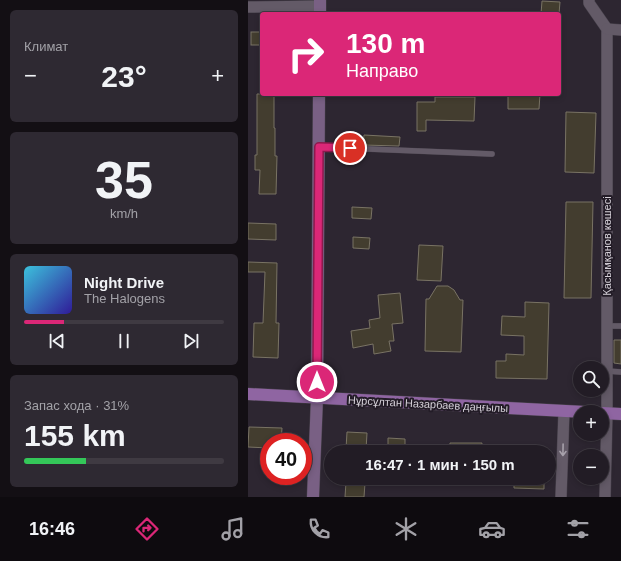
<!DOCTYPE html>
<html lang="ru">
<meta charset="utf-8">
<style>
:root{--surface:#221c25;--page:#2e2932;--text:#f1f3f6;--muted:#a2a1a7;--line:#3f3a42;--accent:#db2777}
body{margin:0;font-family:Arial,sans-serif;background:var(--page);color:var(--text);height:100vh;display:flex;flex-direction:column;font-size:15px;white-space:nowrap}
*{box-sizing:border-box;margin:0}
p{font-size:13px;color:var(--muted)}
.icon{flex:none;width:22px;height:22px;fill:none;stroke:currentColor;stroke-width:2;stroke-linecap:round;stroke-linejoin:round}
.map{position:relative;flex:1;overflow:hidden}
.sheet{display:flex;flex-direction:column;gap:10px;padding:10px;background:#130f14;width:248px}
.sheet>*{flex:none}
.banner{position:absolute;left:12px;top:12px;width:301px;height:84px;border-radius:4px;box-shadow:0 2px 6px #0003,0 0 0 1px var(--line);background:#db2777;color:#fff;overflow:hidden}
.controls{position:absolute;left:325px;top:361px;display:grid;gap:8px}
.controls a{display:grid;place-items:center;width:36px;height:36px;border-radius:50%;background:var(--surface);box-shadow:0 2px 6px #0003,0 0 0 1px var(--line);font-size:20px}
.speed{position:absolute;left:12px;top:433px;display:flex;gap:8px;font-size:20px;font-weight:700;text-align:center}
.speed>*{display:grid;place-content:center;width:52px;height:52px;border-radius:50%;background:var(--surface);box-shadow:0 2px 6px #0003,0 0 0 1px var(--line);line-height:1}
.speed .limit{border:6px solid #d22;background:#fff;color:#111}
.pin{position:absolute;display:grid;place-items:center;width:34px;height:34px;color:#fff;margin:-17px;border:2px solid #fff;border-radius:50%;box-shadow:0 1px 4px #0007}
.me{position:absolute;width:44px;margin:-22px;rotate:0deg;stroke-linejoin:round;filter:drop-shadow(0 0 3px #0008)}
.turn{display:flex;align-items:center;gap:14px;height:84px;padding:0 20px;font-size:18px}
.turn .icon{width:52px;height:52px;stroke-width:2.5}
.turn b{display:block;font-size:28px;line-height:34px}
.big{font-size:30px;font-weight:700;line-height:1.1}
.sheet .tile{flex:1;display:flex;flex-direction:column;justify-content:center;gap:6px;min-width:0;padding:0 14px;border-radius:6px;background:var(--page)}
.sheet .dial{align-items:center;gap:0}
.dial b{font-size:52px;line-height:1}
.song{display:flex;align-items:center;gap:12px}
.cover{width:48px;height:48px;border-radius:6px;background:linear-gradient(135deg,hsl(190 70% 55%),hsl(250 70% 35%))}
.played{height:4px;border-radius:2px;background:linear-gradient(90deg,var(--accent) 20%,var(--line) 20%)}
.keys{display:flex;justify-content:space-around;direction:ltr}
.heat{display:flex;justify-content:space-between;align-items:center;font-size:22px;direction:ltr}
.charge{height:6px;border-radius:3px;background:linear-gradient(90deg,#34c759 31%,var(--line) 0)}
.trip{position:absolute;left:76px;top:445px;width:232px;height:40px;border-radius:20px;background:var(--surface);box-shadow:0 2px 6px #0003,0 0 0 1px var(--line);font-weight:700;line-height:40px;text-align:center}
.menu{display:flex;height:64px;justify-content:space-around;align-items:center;background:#0e0b0f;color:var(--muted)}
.menu .icon{width:28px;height:28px}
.menu .on{color:var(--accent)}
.menu b{font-size:18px;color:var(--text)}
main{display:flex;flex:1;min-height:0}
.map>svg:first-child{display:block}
</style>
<main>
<section class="sheet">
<div class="tile"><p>Климат</p>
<div class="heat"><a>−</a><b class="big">23°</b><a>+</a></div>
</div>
<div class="tile dial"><b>35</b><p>km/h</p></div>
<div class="tile">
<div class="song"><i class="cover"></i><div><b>Night Drive</b><p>The Halogens</p></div></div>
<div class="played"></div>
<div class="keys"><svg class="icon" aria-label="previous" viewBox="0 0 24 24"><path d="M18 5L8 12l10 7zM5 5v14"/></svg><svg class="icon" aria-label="pause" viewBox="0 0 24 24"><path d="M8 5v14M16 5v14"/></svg><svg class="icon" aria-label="next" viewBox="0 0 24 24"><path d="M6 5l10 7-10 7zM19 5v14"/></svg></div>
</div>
<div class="tile"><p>Запас хода · 31%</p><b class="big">155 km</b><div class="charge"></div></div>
</section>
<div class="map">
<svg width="373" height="497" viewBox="0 0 373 497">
<rect width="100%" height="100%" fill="#2d2631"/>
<g fill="#433d2f" stroke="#797364">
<path d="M294 1 312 2 311 14H293Z"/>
<rect x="3" y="32" width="11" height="13"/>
<path d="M9 94H26V128H27V156H29L28 194H11L12 170H7V155H9Z"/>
<path d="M260 94H292L291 109H260Z"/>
<path d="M187 97H227L226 121 178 120V131H169V102H187Z"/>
<path d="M318 112 348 113 346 173 317 172Z"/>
<path d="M116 135 152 137 151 146 115 145Z"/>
<path d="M318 202H345L343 298H316Z"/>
<path d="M104 207 124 208 123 219 104 218Z"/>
<path d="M0 223 28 224V240L0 239Z"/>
<path d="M105 237 122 238 121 249 105 248Z"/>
<path d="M171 245 195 246 193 281 169 280Z"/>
<path d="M0 262 29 263 28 323H31L30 358 5 357 6 323H15L17 272H0Z"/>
<path d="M189 286H200L206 290 212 300H215L213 352 177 351 178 299H181Z"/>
<path d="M152 293 155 323 144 324 146 341H141L143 351 126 354 125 344 105 348 103 331 122 328 121 320 132 318 130 295Z"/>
<path d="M277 302 301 303 299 379 248 378V361H258V354L276 355V336L253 335 254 316 277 317Z"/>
<path d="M366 340H373V364L366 363Z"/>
<path d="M1 427 34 428 33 442H21V448L0 447Z"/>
<path d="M99 432 119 433 118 450 98 449Z"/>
<path d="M140 438 157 439V452H140Z"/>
<path d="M202 443H234L233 452H201Z"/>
<path d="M266 478H296V489L266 488Z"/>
<path d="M98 482 117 483 116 497H97Z"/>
</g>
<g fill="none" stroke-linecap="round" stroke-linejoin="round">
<defs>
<g id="lane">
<path d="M71 147 244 154"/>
<path d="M359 326H373"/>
<path d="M359 371 373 372"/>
</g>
<g id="street">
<path d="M341 0V3L359 29V413L357 497"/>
<path d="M0 7 72 6"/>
<path d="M359 29 373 30"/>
<path d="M313 497 316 411"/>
</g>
<g id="secondary">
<path d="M72 0V14"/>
<path d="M65 497 69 398 71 94"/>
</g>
<g id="primary">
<path d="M0 394 337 412"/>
<path d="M354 413 373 414"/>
</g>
</defs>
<use href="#lane" stroke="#47414b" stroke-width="6"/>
<use href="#street" stroke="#47414b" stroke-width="12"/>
<use href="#secondary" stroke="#47414b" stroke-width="13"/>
<use href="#primary" stroke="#47414b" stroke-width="13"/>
<use href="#lane" stroke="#635a67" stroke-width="5.5"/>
<use href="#street" stroke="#635a67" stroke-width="11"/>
<use href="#secondary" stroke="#796084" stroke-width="12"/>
<use href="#primary" stroke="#8f65a2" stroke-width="12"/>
</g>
<defs><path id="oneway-shaft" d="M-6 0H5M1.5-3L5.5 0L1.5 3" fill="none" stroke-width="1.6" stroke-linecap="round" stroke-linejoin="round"/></defs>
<use stroke="#a7a1ab" href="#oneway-shaft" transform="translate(315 450) rotate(91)"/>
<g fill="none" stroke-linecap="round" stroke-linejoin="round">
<defs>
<path id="route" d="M69 382 71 147 102 148"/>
</defs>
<use href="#route" stroke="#8e194d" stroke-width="10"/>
<use href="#route" stroke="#db2777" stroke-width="7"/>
</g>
<g text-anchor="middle" stroke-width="4" stroke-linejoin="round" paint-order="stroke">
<g font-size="11" fill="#d5d0d8" stroke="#231c27">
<text transform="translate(359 246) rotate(-90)" y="4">Қасымқанов көшесі</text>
<text transform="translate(180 404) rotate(3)" y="4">Нұрсұлтан Назарбаев даңғылы</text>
</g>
</g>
</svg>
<div class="controls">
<a><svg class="icon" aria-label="search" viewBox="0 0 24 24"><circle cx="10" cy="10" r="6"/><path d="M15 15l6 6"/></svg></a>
<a>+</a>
<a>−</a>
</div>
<div class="speed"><div class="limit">40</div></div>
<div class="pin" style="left:102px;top:148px;background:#d93025"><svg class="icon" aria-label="arrive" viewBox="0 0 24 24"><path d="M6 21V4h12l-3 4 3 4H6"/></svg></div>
<svg class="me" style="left:69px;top:382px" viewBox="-20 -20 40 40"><circle r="17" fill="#db2777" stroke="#fff" stroke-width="3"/><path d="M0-11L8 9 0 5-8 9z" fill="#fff"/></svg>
<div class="trip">16:47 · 1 мин · 150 m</div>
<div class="banner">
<div class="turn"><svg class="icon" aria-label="right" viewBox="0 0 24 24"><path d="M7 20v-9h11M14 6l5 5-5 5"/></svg><div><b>130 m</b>Направо</div></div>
</div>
</div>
</main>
<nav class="menu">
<b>16:46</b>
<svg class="icon on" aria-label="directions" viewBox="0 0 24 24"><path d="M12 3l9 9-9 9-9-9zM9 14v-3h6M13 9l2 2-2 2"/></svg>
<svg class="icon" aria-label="music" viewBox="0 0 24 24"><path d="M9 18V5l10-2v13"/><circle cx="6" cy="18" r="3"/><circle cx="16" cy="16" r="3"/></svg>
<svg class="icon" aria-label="phone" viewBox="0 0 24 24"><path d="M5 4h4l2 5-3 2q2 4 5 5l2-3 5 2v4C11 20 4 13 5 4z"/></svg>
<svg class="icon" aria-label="climate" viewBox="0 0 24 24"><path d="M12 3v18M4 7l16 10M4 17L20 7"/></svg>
<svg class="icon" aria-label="car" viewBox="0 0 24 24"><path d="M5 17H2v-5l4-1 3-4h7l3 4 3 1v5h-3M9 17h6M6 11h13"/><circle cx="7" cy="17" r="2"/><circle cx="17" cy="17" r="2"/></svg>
<svg class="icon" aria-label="filters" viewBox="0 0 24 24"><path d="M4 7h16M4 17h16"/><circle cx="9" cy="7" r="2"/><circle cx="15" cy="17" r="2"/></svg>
</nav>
